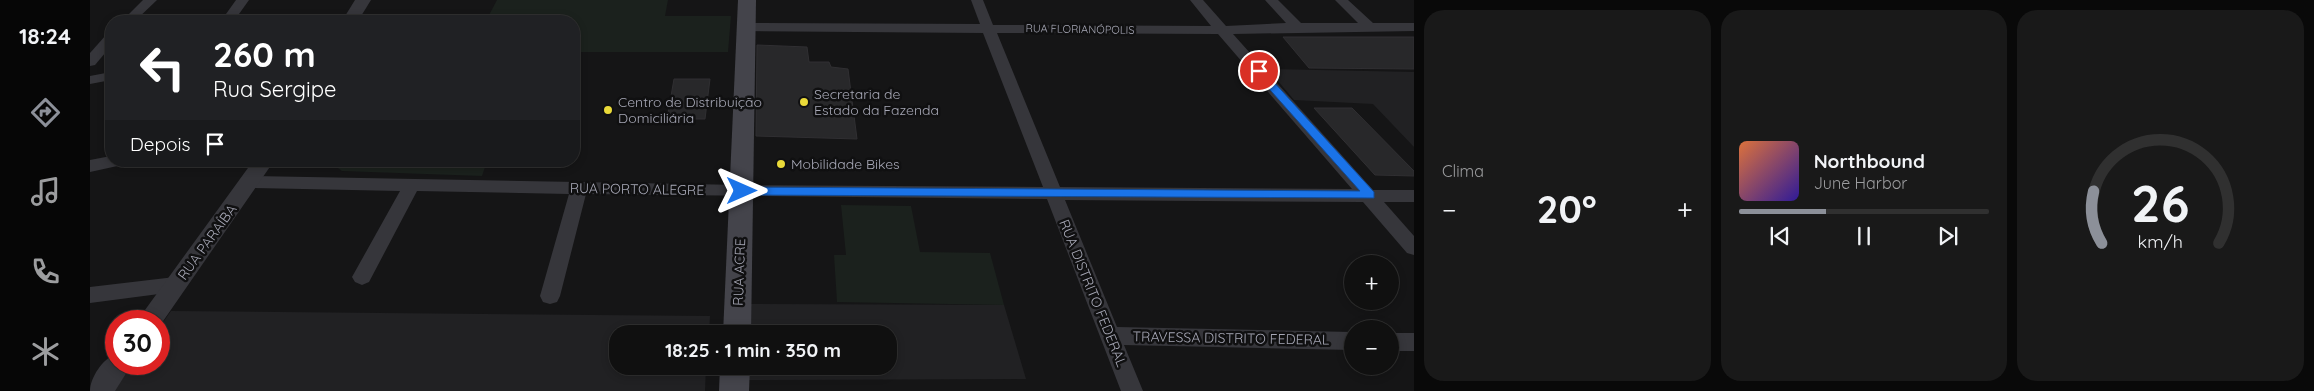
<!DOCTYPE html>
<html lang="pt">
<meta charset="utf-8">
<style>
:root{--surface:#101010;--page:#191919;--text:#f1f3f6;--muted:#9c9d9f;--line:#303030;--accent:#8c9099}
body{margin:0;font-family:Quicksand,sans-serif;background:var(--page);color:var(--text);height:100vh;display:flex;flex-direction:column;font-size:19px;white-space:nowrap}
*{box-sizing:border-box;margin:0}
p{font-size:16px;color:var(--muted)}
.icon{flex:none;width:28px;height:28px;fill:none;stroke:currentColor;stroke-width:2;stroke-linecap:round;stroke-linejoin:round}
.map{position:relative;flex:1;overflow:hidden}
.side{display:flex;flex-direction:column;gap:10px;padding:10px;background:#090909;width:900px}
.side>*{flex:none}
.guide{position:absolute;left:15px;top:15px;width:475px;height:152px;border-radius:20px;box-shadow:0 2px 8px #0003,0 0 0 1px var(--line);background:#202124;color:#fff;overflow:hidden}
.fabs{position:absolute;left:1254px;top:255px;display:grid;gap:10px}
.fabs a{display:grid;place-items:center;width:55px;height:55px;border-radius:50%;background:var(--surface);box-shadow:0 2px 8px #0003,0 0 0 1px var(--line);font-size:25px}
.speed{position:absolute;left:15px;top:310px;display:flex;gap:10px;font-size:25px;font-weight:700;text-align:center}
.speed>*{display:grid;place-content:center;width:65px;height:65px;border-radius:50%;background:var(--surface);box-shadow:0 2px 8px #0003,0 0 0 1px var(--line);line-height:1}
.speed .limit{border:8px solid #d22;background:#fff;color:#111}
.pin{position:absolute;display:grid;place-items:center;width:42px;height:42px;color:#fff;margin:-21px;border:2px solid #fff;border-radius:50%;box-shadow:0 1px 5px #0007}
.me{position:absolute;width:55px;margin:-28px;rotate:90deg;stroke-linejoin:round;filter:drop-shadow(0 0 4px #0008)}
.turn{display:flex;align-items:center;gap:18px;height:105px;padding:0 25px;font-size:22px}
.turn .icon{width:65px;height:65px;stroke-width:2.5}
.turn b{display:block;font-size:35px;line-height:42px}
.then{display:flex;align-items:center;height:48px;padding:0 25px;background:#0003;gap:10px;font-size:19px}
.big{font-size:38px;font-weight:800;line-height:1.1}
.side .tile{flex:1;display:flex;flex-direction:column;justify-content:center;gap:8px;min-width:0;padding:0 18px;border-radius:20px;background:var(--page)}
.side .dial{align-items:center;gap:0}
.dial svg{height:130px;overflow:visible;fill:none;stroke:var(--line);stroke-width:7;stroke-linecap:round;text-anchor:middle}
.dial text{fill:var(--text);stroke:none}
.song{display:flex;align-items:center;gap:15px}
.cover{width:60px;height:60px;border-radius:8px;background:linear-gradient(135deg,hsl(20 70% 55%),hsl(250 70% 35%))}
.played{height:5px;border-radius:2px;background:linear-gradient(90deg,var(--accent) 35%,var(--line) 35%)}
.keys{display:flex;justify-content:space-around;direction:ltr}
.heat{display:flex;justify-content:space-between;align-items:center;font-size:28px;direction:ltr}
.side .tiles{flex:1;display:grid;gap:10px;grid-template-columns:repeat(3,1fr)}
.trip{position:absolute;left:519px;top:325px;width:288px;height:50px;border-radius:20px;background:var(--surface);box-shadow:0 2px 8px #0003,0 0 0 1px var(--line);font-weight:800;line-height:50px;text-align:center}
main{display:flex;flex:1;min-height:0}
.menu{display:flex;flex-direction:column;width:90px;justify-content:space-around;align-items:center;background:#060606;color:var(--muted)}
.menu .icon{width:35px;height:35px}
.menu .on{color:var(--accent)}
.menu b{font-size:22px;color:var(--text)}
.map>svg:first-child{display:block}
</style>
<main>
<nav class="menu">
<b>18:24</b>
<svg class="icon on" aria-label="directions" viewBox="0 0 24 24"><path d="M12 3l9 9-9 9-9-9zM9 14v-3h6M13 9l2 2-2 2"/></svg>
<svg class="icon" aria-label="music" viewBox="0 0 24 24"><path d="M9 18V5l10-2v13"/><circle cx="6" cy="18" r="3"/><circle cx="16" cy="16" r="3"/></svg>
<svg class="icon" aria-label="phone" viewBox="0 0 24 24"><path d="M5 4h4l2 5-3 2q2 4 5 5l2-3 5 2v4C11 20 4 13 5 4z"/></svg>
<svg class="icon" aria-label="climate" viewBox="0 0 24 24"><path d="M12 3v18M4 7l16 10M4 17L20 7"/></svg>
</nav>
<div class="map">
<svg width="1324" height="391" viewBox="0 0 1324 391">
<rect width="100%" height="100%" fill="#151516"/>
<g fill="#212123">
<path d="M1178 69 1324 72V147L1283 104 1204 100Z"/>
<path d="M660 304 914 305 936 379 659 380V366H798V334H659Z"/>
<path d="M81 311 620 316 619 334H528V366H616L615 391H23L43 364H69V328Z"/>
</g>
<g fill="#1b211d">
<path d="M407 0H578L575 16H641L638 52H484V21H381L398 17Z"/>
<path d="M397 161 392 176 252 171 240 162Z"/>
<path d="M751 205 821 206 830 252 900 253 914 305 747 302 744 255H756Z"/>
</g>
<g fill="#28282a" stroke="#302f32">
<path d="M1193 37H1324V69L1219 68Z"/>
<path d="M667 45 717 47 719 62H739L741 67 758 69 767 139 666 136Z"/>
<path d="M584 79H620L615 119H577Z"/>
<path d="M1224 108H1262L1324 171V176L1285 175Z"/>
</g>
<g fill="none" stroke-linecap="round" stroke-linejoin="round">
<g fill="#36363b" fill-rule="evenodd">
<path d="M53 0H67L45 21H32Z"/>
<path d="M146 0H159L144 21H131Z"/>
<path d="M881 0H893L903 25 1121 26 1100 0H1113L1136 26 1196 23 1175 0H1188L1211 23H1268L1245 0H1258L1283 23H1324V31L1143 34 1283 190H1324V202H1294L1324 236V255L1317 253 1273 202 975 200 1027 327 1262 332V350L1034 345 1053 391H1031L957 199 496 194 470 296 467 302 460 304 453 302 450 296 479 194 327 191 279 282 272 285 265 282 262 277 310 191 161 188 155 186 152 182 155 178 161 176 652 185 953 187 893 33 655 31 648 27 655 23 890 24ZM907 33 1128 34 1262 189 970 187Z"/>
<path d="M21 34V46L5 65 0 66V53L16 35Z"/>
<path d="M21 72V80L0 84V76Z"/>
<path d="M21 156V161H34L32 165 0 172V160Z"/>
<path d="M85 277 92 279 95 285 92 291 0 303V287Z"/>
<rect x="1300" y="333" width="24" height="18"/>
</g>
<g fill="#36363b" fill-rule="evenodd">
<path d="M265 0H281L268 21H252Z"/>
<path d="M163 161H184L69 327V321H47Z"/>
<path d="M26 354V364H42L25 391H0C0 378 13 358 26 354Z"/>
</g>
<g fill="#44444b" fill-rule="evenodd">
<path d="M648 0H666L661 334H633Z"/>
<path d="M630 366H660L659 391H629Z"/>
</g>
</g>
<path fill="#1a73e8" stroke="#114b97" d="M1165 69H1172L1284 192V198L652 195 647 191 652 187 1270 191 1165 73Z"/>
<g fill="#eada39" stroke="#101011" stroke-width="2">
<circle cx="714" cy="102" r="5"/>
<circle cx="518" cy="110" r="5"/>
<circle cx="691" cy="164" r="5"/>
</g>
<g text-anchor="middle" stroke-width="5" stroke-linejoin="round" paint-order="stroke">
<g font-size="11" fill="#a7a8b6" stroke="#101011">
<text transform="translate(990 29) rotate(1)" y="4">RUA FLORIANÓPOLIS</text>
</g>
<g font-size="14" fill="#a7a8b6" stroke="#101011" text-anchor="start">
<text x="724" y="99">Secretaria de<tspan x="724" dy="16">Estado da Fazenda</tspan></text>
<text x="528" y="107">Centro de Distribuição<tspan x="528" dy="16">Domiciliária</tspan></text>
<text x="701" y="169">Mobilidade Bikes</text>
</g>
<g font-size="14" fill="#a7a8b6" stroke="#101011">
<text transform="translate(547 189) rotate(1)" y="5">RUA PORTO ALEGRE</text>
<text transform="translate(117 242) rotate(-54)" y="5">RUA PARAÍBA</text>
<text transform="translate(649 272) rotate(-88)" y="5">RUA ACRE</text>
<text transform="translate(1003 293) rotate(68)" y="5">RUA DISTRITO FEDERAL</text>
<text transform="translate(1141 338) rotate(1)" y="5">TRAVESSA DISTRITO FEDERAL</text>
</g>
</g>
</svg>
<div class="fabs">
<a>+</a>
<a>−</a>
</div>
<div class="speed"><div class="limit">30</div></div>
<div class="pin" style="left:1169px;top:71px;background:#d93025"><svg class="icon" aria-label="arrive" viewBox="0 0 24 24"><path d="M6 21V4h12l-3 4 3 4H6"/></svg></div>
<svg class="me" style="left:652px;top:191px" viewBox="-20 -20 40 40"><path d="M0-17L14 15 0 8-14 15z" fill="#1a73e8" stroke="#fff" stroke-width="4"/></svg>
<div class="trip">18:25 · 1 min · 350 m</div>
<div class="guide">
<div class="turn"><svg class="icon" aria-label="left" viewBox="0 0 24 24"><path d="M17 20v-9H6M10 6l-5 5 5 5"/></svg><div><b>260 m</b>Rua Sergipe</div></div>
<div class="then">Depois<svg class="icon" aria-label="arrive" viewBox="0 0 24 24"><path d="M6 21V4h12l-3 4 3 4H6"/></svg></div>
</div>
</div>
<section class="side">
<div class="tiles">
<div class="tile"><p>Clima</p>
<div class="heat"><a>−</a><b class="big">20°</b><a>+</a></div>
</div>
<div class="tile">
<div class="song"><i class="cover"></i><div><b>Northbound</b><p>June Harbor</p></div></div>
<div class="played"></div>
<div class="keys"><svg class="icon" aria-label="previous" viewBox="0 0 24 24"><path d="M18 5L8 12l10 7zM5 5v14"/></svg><svg class="icon" aria-label="pause" viewBox="0 0 24 24"><path d="M8 5v14M16 5v14"/></svg><svg class="icon" aria-label="next" viewBox="0 0 24 24"><path d="M6 5l10 7-10 7zM19 5v14"/></svg></div>
</div>
<div class="tile dial"><svg viewBox="0 0 100 80">
<path d="M14 69A42 42 0 1 1 86 69"/>
<path d="M14 69A42 42 0 0 1 9 37" stroke="#8c9099"/>
<text x="50" y="56" font-size="32" font-weight="700">26</text>
<text x="50" y="72" font-size="11">km/h</text>
</svg></div>
</div>
</section>
</main>
